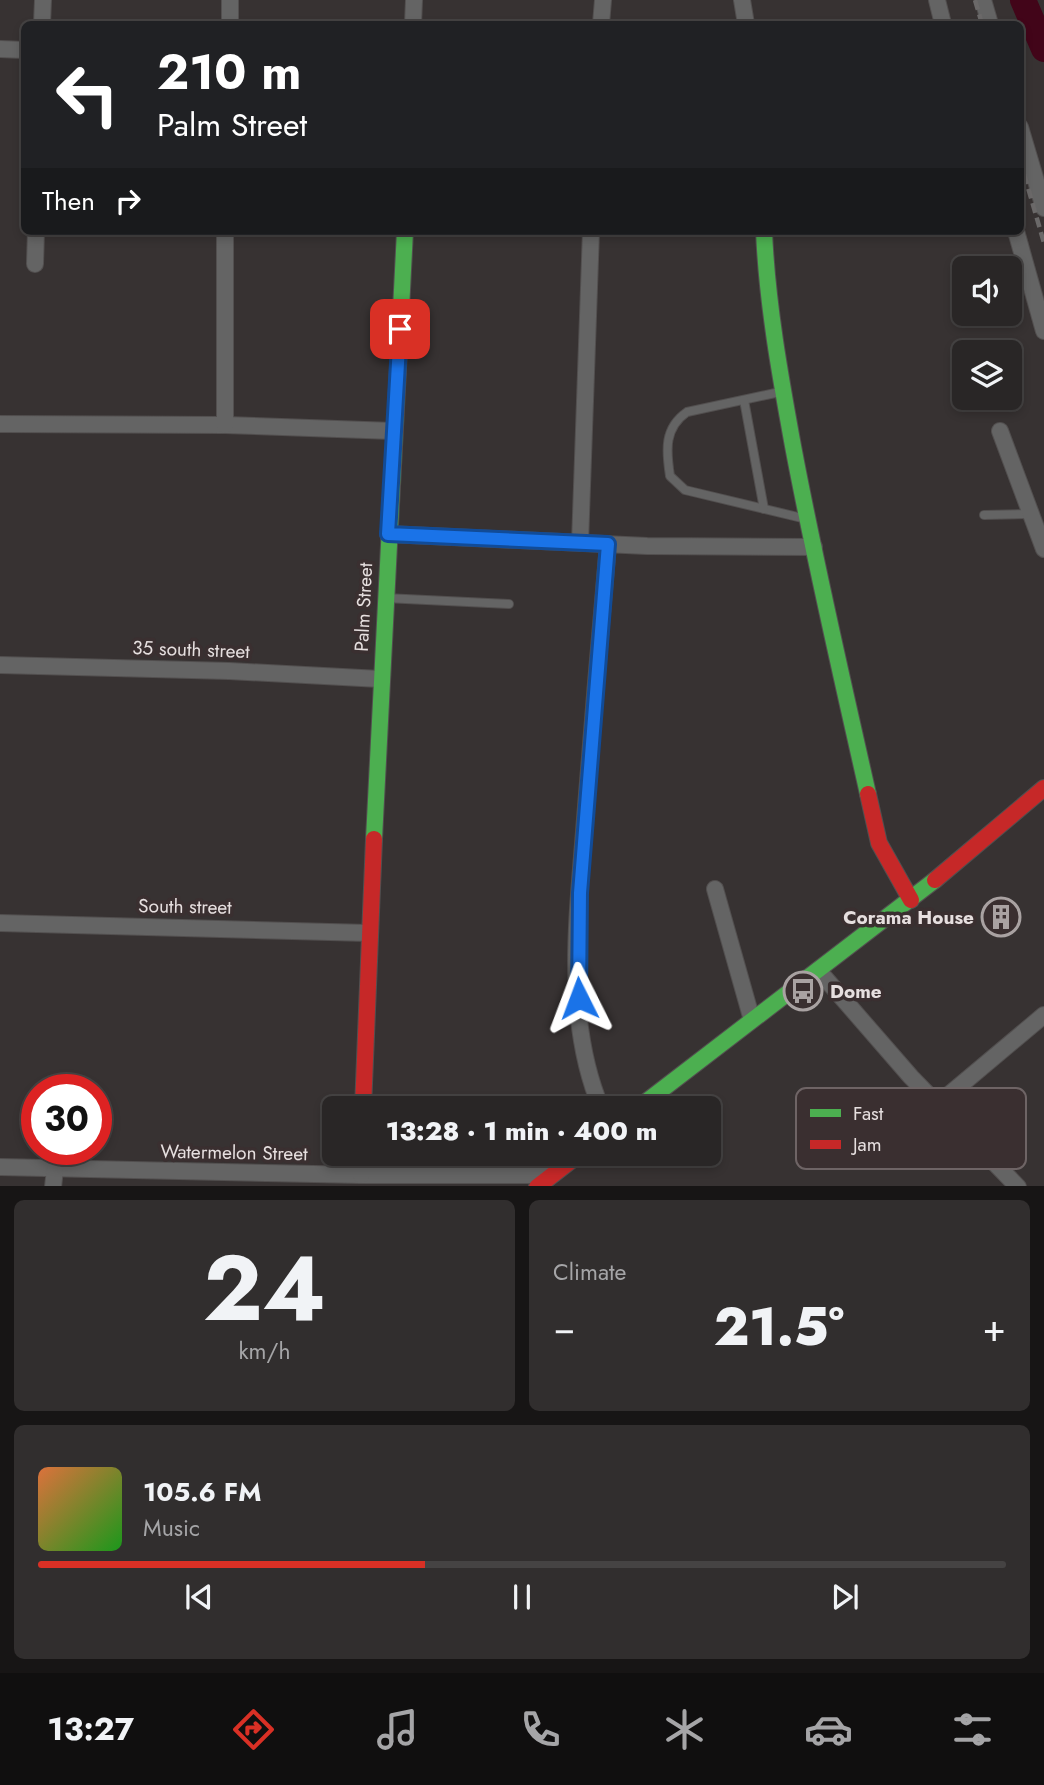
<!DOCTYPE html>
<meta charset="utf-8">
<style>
:root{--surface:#292626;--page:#312e2e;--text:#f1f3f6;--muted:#a5a5a7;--line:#454343;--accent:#d93025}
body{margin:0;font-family:Jost,sans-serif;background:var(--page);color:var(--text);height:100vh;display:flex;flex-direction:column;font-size:26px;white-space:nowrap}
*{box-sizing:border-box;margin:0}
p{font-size:23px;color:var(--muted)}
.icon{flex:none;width:38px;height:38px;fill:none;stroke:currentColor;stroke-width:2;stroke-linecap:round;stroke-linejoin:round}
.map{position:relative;height:1186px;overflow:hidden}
.panel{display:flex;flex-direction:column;gap:14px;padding:14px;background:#171515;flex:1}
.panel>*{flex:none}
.banner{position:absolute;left:21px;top:21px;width:1003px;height:214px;border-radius:10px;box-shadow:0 4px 10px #0003,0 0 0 2px var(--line);background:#202124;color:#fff;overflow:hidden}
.tools{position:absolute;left:952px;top:256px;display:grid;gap:14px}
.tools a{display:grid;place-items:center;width:70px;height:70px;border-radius:10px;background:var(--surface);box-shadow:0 4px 10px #0003,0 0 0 2px var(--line);font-size:35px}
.speed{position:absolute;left:21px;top:1074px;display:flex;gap:14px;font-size:35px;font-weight:700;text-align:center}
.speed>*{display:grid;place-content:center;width:91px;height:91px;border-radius:50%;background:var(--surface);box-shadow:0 4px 10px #0003,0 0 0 2px var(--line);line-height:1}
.speed .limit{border:10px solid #d22;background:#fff;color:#111}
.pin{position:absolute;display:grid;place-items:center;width:60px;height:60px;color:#fff;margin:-30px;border-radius:14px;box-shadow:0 4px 10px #0006}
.me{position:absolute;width:77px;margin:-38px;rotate:357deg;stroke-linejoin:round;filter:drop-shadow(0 0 5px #0008)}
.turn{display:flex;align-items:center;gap:24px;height:147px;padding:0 21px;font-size:32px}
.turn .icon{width:91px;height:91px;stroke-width:2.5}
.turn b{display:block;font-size:49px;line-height:60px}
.then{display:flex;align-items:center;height:66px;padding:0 21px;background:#0003;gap:14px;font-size:26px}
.big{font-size:52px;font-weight:800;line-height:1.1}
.panel .tile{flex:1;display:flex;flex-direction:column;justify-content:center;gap:10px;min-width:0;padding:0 24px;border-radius:10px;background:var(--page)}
.panel .dial{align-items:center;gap:0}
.dial b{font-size:91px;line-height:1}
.song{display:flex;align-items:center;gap:21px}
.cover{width:84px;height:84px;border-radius:10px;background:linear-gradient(135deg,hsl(20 70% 55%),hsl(120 70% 35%))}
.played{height:7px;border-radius:4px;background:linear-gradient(90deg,var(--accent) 40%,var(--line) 40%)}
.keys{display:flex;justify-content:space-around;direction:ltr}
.heat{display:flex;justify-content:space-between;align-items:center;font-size:38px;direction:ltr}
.panel .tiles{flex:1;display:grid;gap:14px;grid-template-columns:1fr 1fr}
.tile:last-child{grid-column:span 2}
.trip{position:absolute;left:322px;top:1096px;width:399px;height:70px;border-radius:10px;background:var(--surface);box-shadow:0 4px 10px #0003,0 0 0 2px var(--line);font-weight:800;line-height:70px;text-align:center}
.menu{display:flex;height:112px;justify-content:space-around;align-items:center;background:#100f0f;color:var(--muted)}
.menu .icon{width:49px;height:49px}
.menu .active{color:var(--accent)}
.menu b{font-size:32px;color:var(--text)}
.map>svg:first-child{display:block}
</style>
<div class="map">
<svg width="1044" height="1187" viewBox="0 0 1044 1187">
<rect width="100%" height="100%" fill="#373232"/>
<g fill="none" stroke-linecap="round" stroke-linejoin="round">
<path stroke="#420519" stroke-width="26" d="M1023 0 1044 49"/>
<defs>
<g id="lane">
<path d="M780 392 687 412C664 428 666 450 670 476L685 490 802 518"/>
<path d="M744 400 764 509"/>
<path d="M984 515 1031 514"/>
<path d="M385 598 509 604"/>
</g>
<g id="street">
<path d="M742 0 746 24"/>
<path d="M937 0 943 24"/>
<path d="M983 0 990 24"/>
<path d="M42 24 43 0"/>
<path d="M230 24V0"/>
<path d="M413 24 414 0"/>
<path d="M601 24 603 0"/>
<path d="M0 49 24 50"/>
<path d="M1020 127 1044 208"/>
<path d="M1016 231 1044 331"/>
<path d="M35 264 36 231"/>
<path d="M0 424 225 425 393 431"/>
<path d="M225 425V231"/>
<path d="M1000 431 1044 549"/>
<path d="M388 534 647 546 814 547"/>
<path d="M580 543 591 231"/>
<path d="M0 665 229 671 380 679"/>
<path d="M715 889 752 1020"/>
<path d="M0 923 368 933"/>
<path d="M818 970 911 1077 1018 1187"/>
<path d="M938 1104 1044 1015"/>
<path d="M601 1108C563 1018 578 913 585 819 592 727 600 636 608 544"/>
<path d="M0 1167 361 1175H551"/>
<path d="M361 1175V1153"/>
<path d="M53 1187 55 1169"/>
</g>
<g id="fast">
<path d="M764 231C767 303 780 375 793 446 815 563 842 678 868 794"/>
<path d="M374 839 405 231"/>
<path d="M638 1108 935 880"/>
</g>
<g id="jam">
<path d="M868 794 879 843 911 900"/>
<path d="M935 880 1044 788"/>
<path d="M363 1108 374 839"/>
<path d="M537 1187 581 1153"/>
</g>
</defs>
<use href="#lane" stroke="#524f4f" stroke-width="10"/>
<use href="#street" stroke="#524f4f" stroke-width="18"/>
<use href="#fast" stroke="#524f4f" stroke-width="18"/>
<use href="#jam" stroke="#524f4f" stroke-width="18"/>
<use href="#lane" stroke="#646464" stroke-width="8"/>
<use href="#street" stroke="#646464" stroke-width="16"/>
<use href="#fast" stroke="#4caf50" stroke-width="16"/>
<use href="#jam" stroke="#c62828" stroke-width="16"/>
<g stroke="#6b6969" stroke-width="4.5" stroke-dasharray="10 5" stroke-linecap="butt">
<path d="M975 0 982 24"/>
<path d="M1020 160 1044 243"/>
</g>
</g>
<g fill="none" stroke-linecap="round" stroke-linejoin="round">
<defs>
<path id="route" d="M400 329 388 534 608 544 580 893 579 998"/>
</defs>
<use href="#route" stroke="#114b97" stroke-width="18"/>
<use href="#route" stroke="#1a73e8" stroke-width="12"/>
</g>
<defs>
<symbol id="building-ring" viewBox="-11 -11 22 22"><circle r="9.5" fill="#3a2f30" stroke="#a9a2a2" stroke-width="1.5"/><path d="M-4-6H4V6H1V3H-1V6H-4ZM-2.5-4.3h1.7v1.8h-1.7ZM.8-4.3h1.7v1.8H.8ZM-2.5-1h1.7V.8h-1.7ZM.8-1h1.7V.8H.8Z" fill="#a9a2a2"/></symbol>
<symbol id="bus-ring" viewBox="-11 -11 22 22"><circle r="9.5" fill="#3a2f30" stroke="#a9a2a2" stroke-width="1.5"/><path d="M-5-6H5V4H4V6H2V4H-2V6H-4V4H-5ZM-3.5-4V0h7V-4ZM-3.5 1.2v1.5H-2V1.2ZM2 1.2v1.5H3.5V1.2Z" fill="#a9a2a2"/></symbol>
</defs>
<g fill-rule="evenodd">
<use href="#building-ring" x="979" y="895" width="44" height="44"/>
<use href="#bus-ring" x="781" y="969" width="44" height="44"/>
</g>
<g text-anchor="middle" stroke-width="7" stroke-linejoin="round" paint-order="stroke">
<g font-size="19" fill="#e6dfdf" stroke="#3a2f30">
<text transform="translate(363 607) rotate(-87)" y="7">Palm Street</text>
<text transform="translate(191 649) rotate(2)" y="7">35 south street</text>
<text transform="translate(185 906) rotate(1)" y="7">South street</text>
<text transform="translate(234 1152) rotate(1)" y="7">Watermelon Street</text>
</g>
<g font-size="19" font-weight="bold" fill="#e6dfdf" stroke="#3a2f30" text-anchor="end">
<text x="974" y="924">Corama House</text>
<text x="830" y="998" text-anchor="start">Dome</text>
</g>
</g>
<rect x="796" y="1088" width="230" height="81" rx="10" fill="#3a2f30" stroke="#6e6465" stroke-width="2"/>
<rect x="810" y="1109" width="31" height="8" fill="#4caf50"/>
<rect x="810" y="1140" width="31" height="9" fill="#c62828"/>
<g font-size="19" fill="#e6dfdf">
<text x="853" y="1120">Fast</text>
<text x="853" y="1151">Jam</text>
</g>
</svg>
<div class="tools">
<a><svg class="icon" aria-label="sound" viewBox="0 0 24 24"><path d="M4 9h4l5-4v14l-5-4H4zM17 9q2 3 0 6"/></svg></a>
<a><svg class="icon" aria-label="layers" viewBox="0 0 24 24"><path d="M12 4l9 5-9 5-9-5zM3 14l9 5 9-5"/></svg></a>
</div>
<div class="speed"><div class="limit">30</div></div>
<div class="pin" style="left:400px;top:329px;background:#d93025"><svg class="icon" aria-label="arrive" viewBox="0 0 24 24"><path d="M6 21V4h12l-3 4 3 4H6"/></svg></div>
<svg class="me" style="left:579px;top:998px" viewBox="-20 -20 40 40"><path d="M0-17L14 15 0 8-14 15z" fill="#1a73e8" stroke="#fff" stroke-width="4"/></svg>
<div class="trip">13:28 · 1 min · 400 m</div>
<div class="banner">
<div class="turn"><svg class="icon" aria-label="left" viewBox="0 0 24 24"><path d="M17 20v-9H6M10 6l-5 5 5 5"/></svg><div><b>210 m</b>Palm Street</div></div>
<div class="then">Then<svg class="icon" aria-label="right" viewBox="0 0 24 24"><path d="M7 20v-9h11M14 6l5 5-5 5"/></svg></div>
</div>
</div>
<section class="panel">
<div class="tiles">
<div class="tile dial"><b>24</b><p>km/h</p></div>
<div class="tile"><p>Climate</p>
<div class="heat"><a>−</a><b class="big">21.5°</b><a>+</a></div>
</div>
<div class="tile">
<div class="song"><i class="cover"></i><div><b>105.6 FM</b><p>Music</p></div></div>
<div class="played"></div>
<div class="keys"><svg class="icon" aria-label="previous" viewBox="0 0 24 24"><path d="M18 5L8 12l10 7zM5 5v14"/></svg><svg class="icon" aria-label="pause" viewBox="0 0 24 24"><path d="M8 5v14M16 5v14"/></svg><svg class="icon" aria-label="next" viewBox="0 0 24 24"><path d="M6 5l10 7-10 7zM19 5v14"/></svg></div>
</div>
</div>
</section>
<nav class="menu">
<b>13:27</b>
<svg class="icon active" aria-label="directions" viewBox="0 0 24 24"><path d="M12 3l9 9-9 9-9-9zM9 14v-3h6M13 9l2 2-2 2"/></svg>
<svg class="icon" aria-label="music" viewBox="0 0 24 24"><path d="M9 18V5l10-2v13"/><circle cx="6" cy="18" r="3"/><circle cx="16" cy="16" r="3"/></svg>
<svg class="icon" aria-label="phone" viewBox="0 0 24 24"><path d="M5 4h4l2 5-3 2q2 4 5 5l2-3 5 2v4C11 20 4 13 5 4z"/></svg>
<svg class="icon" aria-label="climate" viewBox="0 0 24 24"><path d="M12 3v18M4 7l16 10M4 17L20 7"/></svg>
<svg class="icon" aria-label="car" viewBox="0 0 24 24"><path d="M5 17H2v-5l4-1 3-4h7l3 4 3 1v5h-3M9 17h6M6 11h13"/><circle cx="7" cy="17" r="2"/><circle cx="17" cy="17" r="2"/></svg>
<svg class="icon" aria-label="filters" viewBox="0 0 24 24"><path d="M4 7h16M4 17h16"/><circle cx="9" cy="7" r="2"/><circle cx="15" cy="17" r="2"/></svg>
</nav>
